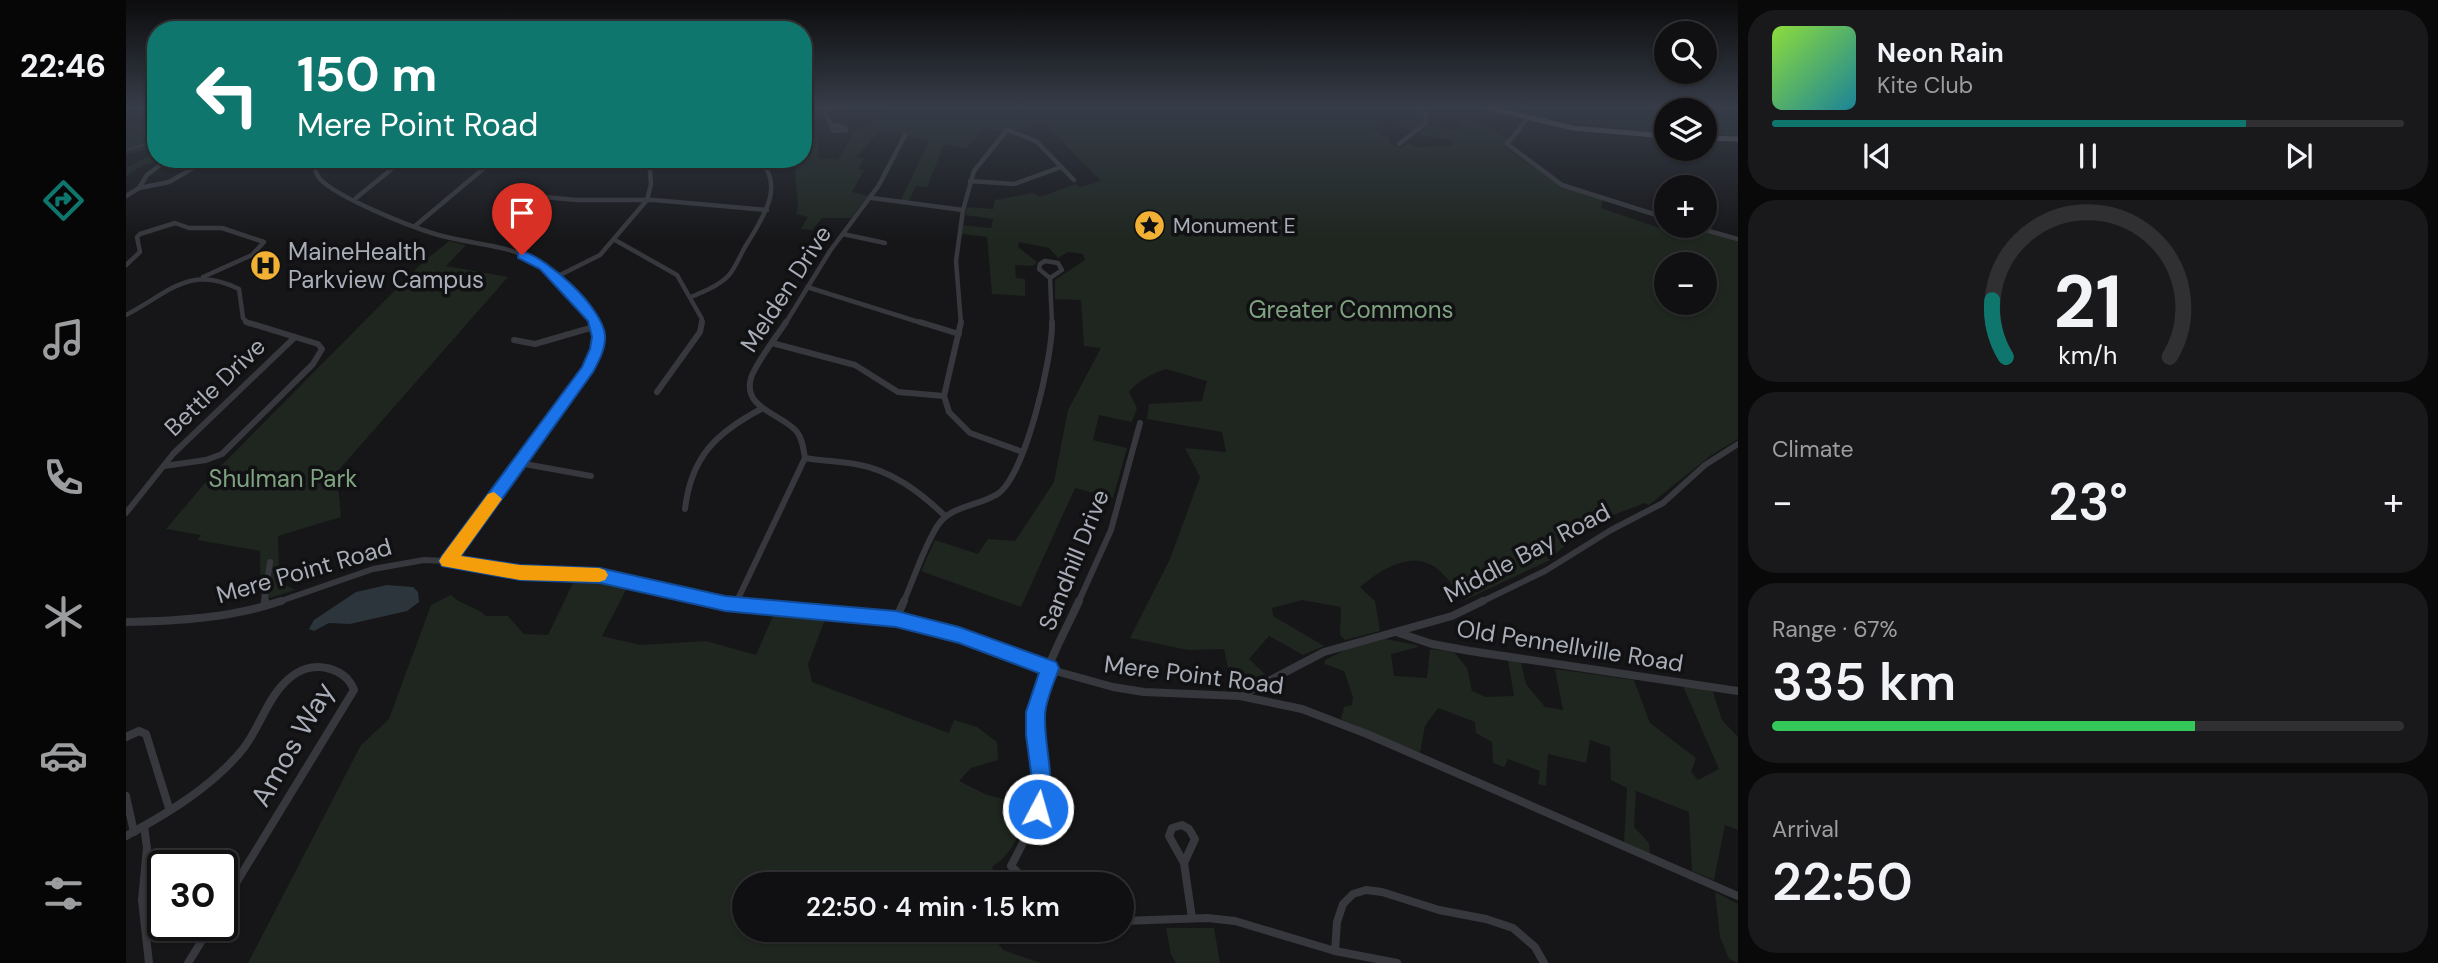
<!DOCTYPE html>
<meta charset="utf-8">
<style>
:root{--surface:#101012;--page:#19191b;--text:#f1f3f6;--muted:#9c9d9f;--line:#303032;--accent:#0f766e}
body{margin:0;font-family:"DM Sans",sans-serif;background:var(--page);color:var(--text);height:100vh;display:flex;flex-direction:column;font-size:26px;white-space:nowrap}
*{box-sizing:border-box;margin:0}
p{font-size:23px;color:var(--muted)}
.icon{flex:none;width:38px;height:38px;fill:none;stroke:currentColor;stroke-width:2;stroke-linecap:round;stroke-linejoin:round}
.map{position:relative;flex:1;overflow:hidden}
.drawer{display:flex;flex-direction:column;gap:10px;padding:10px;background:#09090a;width:700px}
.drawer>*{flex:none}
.banner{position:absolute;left:21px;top:21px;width:665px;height:147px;border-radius:28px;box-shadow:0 2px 5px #0004,0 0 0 2px var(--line);background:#0f766e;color:#fff;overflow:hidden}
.fabs{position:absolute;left:1528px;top:21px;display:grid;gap:14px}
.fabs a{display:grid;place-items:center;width:63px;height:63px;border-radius:50%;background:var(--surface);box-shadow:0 2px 5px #0004,0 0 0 2px var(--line);font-size:35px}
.speed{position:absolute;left:21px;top:850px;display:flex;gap:14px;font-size:35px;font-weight:700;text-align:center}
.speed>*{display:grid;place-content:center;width:91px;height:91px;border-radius:50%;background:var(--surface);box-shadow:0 2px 5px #0004,0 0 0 2px var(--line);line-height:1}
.speed .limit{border:4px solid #111;border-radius:10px;background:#fff;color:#111}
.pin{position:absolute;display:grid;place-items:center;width:60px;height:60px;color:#fff;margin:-72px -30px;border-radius:50% 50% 50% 0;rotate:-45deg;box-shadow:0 0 7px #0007}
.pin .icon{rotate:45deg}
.me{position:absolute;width:77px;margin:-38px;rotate:6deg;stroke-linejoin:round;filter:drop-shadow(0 0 5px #0008)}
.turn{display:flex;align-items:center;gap:24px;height:147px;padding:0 35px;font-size:32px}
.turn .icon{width:91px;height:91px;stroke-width:2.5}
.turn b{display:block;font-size:49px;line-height:60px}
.big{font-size:52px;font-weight:600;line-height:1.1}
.drawer .tile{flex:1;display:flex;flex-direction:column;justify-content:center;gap:10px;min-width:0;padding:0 24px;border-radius:28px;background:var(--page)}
.drawer .dial{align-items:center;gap:0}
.dial svg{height:182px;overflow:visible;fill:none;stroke:var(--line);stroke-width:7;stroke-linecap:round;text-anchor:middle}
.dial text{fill:var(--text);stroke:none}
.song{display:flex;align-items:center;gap:21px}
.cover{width:84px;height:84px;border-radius:10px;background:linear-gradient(135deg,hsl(90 70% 55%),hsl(190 70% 35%))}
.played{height:7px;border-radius:4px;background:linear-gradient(90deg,var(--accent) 75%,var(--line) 75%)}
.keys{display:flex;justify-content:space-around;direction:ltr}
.heat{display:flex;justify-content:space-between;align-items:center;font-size:38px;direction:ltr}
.charge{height:10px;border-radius:5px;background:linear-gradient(90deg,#34c759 67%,var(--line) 0)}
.trip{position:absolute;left:606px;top:872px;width:402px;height:70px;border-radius:35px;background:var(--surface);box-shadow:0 2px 5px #0004,0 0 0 2px var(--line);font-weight:600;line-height:70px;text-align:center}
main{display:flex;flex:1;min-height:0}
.menu{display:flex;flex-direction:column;width:126px;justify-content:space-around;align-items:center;background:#060607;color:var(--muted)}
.menu .icon{width:49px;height:49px}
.menu .active{color:var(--accent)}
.menu b{font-size:32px;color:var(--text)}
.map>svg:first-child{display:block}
</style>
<main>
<nav class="menu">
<b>22:46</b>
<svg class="icon active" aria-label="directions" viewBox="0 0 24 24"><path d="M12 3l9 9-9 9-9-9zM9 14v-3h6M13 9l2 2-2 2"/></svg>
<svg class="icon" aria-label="music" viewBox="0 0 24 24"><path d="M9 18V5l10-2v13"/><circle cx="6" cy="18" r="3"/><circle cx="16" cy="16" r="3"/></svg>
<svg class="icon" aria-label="phone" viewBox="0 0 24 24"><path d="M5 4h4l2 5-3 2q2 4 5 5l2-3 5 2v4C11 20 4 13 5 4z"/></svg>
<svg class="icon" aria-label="climate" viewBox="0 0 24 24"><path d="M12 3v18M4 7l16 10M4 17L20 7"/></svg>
<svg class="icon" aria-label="car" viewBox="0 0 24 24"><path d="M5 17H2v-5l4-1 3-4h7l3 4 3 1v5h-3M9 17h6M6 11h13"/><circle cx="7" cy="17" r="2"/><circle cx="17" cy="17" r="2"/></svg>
<svg class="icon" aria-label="filters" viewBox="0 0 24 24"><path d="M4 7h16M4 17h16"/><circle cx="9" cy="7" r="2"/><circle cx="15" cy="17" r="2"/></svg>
</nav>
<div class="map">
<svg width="1612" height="963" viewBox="0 0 1612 963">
<rect width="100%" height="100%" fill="#161618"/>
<g fill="#1e261f" fill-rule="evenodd">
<path d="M0 107H30V113L15 122 24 126 30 124V157L27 159 29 163 17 165 0 176 1 167 22 157 23 151 21 149 0 154V131L4 129 0 125 23 110 0 118Z"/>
<path d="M763 107H1292L1299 116V121L1288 132 1262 119 1247 130 1265 139 1263 143 1273 148 1282 144 1292 147 1325 146 1326 140 1293 135 1303 126 1332 131 1335 113 1381 138 1379 147 1433 185 1477 199 1475 208 1545 232 1548 226H1562L1612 240V439L1584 456 1523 505 1519 503 1461 525 1422 561 1339 600C1330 590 1320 575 1309 567 1283 550 1253 571 1234 587L1249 601 1254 631 1219 640 1214 635 1215 607 1176 600 1146 608 1147 616 1198 646 1177 655 1143 636 1123 659 1139 674 1106 686 1098 649 1062 650 1004 638 1044 559 1074 477 1059 448 1100 452 1096 432 1021 419 1023 404 1076 401 1081 381 1040 369C1027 373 1011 381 1003 392L1011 408 1006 422 973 415 967 440 1001 448 987 498 949 488 895 607 795 571 809 540 852 554 862 539 889 541 928 482 942 410 975 348 958 346 955 300 929 299V280L959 260 957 254 942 252 932 258 923 248 893 242 892 247 911 262 907 266 889 265 890 278 899 279V296L866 294 861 237 836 234 837 225 865 228 867 219 839 215 841 207 867 209 869 200 907 193 914 197 949 184 954 187 975 181 918 123 891 130 873 131 862 128 855 130 840 149 818 144 801 187 790 186 782 202 775 200 803 141 755 130 730 157 738 159 732 169 738 170 726 192 742 196 725 218H696L686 230 675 229 682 217 670 214C676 197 665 180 671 162L654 161 677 159V129L681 135 692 138V158L712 160 727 133 756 115ZM1540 264H1578V303H1540Z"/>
<path d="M1369 107H1612V135H1579L1578 110H1540V134L1412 118Z"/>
<path d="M323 241 340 245 320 266 382 277 211 472 215 517 152 536 153 581 169 590 135 601 134 551 71 540 75 535 40 529 85 476 296 263Z"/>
<path d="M448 581 482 582 501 588 476 636 514 645 580 641 630 655 647 616 700 617 682 664 686 682 823 733 828 720 851 727 871 742 872 760 845 768 833 781 859 794 901 806C897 831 887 853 866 867L872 884H618V929H862L877 950 915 963H122L235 745 263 719 305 605 325 595C336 606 348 605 360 616H382L398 634 422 635Z"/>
<path d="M1259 639 1291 645 1292 647 1265 654 1268 676 1301 678 1304 649 1328 652 1341 668 1346 691 1360 697 1388 696 1382 660 1395 662 1400 684 1419 707 1437 710 1429 669 1508 680 1524 723 1570 758 1565 772 1572 780 1593 769 1557 686 1586 689 1596 720 1612 737V830L1599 825 1588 880 1566 871 1563 812 1510 791 1508 827 1523 843 1524 854 1498 842 1501 788 1485 780 1484 747 1464 740 1460 763 1422 754 1420 786 1412 784 1414 771 1382 759 1378 767 1367 763 1366 742 1350 733 1349 722 1312 708 1299 726 1294 753 1215 719 1218 707 1226 705 1227 697 1218 671 1199 664V660L1223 648Z"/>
<path d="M1589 892 1612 904V963L1603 959 1594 937Z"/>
<path d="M1040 928H1088L1094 963H1050L1045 955Z"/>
</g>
<path fill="#2c353c" d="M261 585 287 587 292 592 293 602 281 611 224 624 203 623 188 631 183 629 188 620 230 592Z"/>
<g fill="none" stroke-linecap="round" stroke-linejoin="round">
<path stroke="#2c353c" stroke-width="2" d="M0 150 30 141"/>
<g stroke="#37383d" stroke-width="4.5">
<path d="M677 109 719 107"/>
<path d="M698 110 708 131 720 130 719 127 706 125"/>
<path d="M1401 119 1381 144 1436 185 1540 218"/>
<path d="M1273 144 1300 123V115L1294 107"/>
<path d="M188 159C188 166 189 173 194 179 212 198 283 226 309 234 342 244 377 244 407 259 431 271 460 299 470 324"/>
<path d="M438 159 458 164 575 159"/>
<path d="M844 181 888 184 935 167"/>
<path d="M13 188 43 182 83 159"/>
<path d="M0 196 13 188 21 175 42 159"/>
<path d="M406 196 451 200H528L641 210"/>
<path d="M230 198 278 159"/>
<path d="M746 198 837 210"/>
<path d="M289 226 369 159"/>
<path d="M1565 226 1612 239"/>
<path d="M717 234 759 243"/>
<path d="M489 240 551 275 576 319 575 324"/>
<path d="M919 261 932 263 936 270 924 278 913 269 914 264Z"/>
<path d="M0 265 14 252 11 237 14 234 49 223 63 228H96L138 242 126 255 77 277"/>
<path d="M430 277 474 255 521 200 525 184 523 159"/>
<path d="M924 278 926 324"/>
<path d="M681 287 799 324"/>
<path d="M565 297C578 291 593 286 603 275 609 268 614 256 619 247 634 222 662 185 632 159"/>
<path d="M0 315C43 293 63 264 113 289L117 318 123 324"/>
<path d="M659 324 704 251 753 185 779 135"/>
<path d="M835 324 830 261 837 210 848 171 881 130 910 141 948 180"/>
</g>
<g stroke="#37383d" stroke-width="6">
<path d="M794 322 833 334"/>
<path d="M835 322 818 396 823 412 844 433 894 451"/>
<path d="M388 340 409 344 471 326"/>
<path d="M646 343 729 365 772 392 818 396"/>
<path d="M531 392 574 332 576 322"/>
<path d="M679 458C696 461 712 461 729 464 765 470 793 491 819 516"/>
<path d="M393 463 465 476"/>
<path d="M38 466 80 460 96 454 187 364 196 349 192 344 120 322"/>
<path d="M559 509C565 457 590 433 635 409"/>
<path d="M0 513 47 454 169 337"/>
<path d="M322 561 466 362 472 340 469 322"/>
<path d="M138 603 144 562"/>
<path d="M149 603 247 569 298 560 322 561 394 573 474 575 594 603"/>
<path d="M610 603 679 458C677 448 677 440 671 432 657 414 616 409 625 378 629 364 651 336 660 322"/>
<path d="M777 603C788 579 798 546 812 525 825 505 855 506 873 493 900 472 927 356 926 322"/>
<path d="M952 603 985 530 1014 423"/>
<path d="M1353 603 1419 571 1485 530 1537 503 1579 465 1612 444"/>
</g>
<g stroke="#37383d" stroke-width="8">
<path d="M586 601 770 619 819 631 933 672 987 687 1018 692 1114 696 1176 709 1241 734 1612 896"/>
<path d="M609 604 610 601"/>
<path d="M138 606 139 601"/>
<path d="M770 619 778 601"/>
<path d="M0 622C52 621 105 618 155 601"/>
<path d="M1273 633 1306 644 1344 651 1612 691"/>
<path d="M1116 695 1198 652 1326 616 1357 601"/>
<path d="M0 737 13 731 20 734 43 808"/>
<path d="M0 796 8 832"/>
<path d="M1056 825 1063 829 1069 839 1058 863 1043 836 1046 828Z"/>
<path d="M18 826 21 848 16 900 23 963"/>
<path d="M0 836C42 813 86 787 117 749 135 726 143 691 169 674 189 661 219 667 228 690L96 906"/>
<path d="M1058 863 1066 918"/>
<path d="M904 884 885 866C901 836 918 805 915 770 913 754 907 737 908 722 911 680 936 638 953 601"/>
<path d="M996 921 1081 918 1109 921 1209 951"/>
<path d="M62 963 85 926"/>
<path d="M1271 963 1209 951 1211 922 1217 904 1227 894 1240 890 1256 892 1313 910 1360 919 1387 928 1409 947 1418 963"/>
</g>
<g stroke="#53555c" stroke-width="5">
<path d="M1359 107 1447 128 1540 136"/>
<path d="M1578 138 1612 139"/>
</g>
</g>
<linearGradient id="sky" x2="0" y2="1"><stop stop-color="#0c0c0d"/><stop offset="0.44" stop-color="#363c48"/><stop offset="1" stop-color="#363c48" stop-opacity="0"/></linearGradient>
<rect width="1612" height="242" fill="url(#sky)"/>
<path fill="#1a73e8" stroke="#114b97" stroke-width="2" d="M396 251C423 259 476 307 479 335 480 348 473 361 467 372L335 556 394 565 474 568 599 596 770 611 833 627 930 662 933 668C928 683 919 701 919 716 918 750 932 784 919 816L912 819 904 816 901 809 905 772 900 735V712L913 673 833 643 770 627 599 611 474 583 394 580 316 566 313 561 316 556 456 367 464 349 466 337 462 321 414 269 392 258V252Z"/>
<path fill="#f59e0b" d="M368 492 376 499 335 556 394 565 473 568 479 570 482 575 479 580 473 582 394 580 316 566 313 561 316 556 362 494Z"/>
<defs>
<symbol id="sight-disc" viewBox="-11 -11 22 22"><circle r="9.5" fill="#f2b134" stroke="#111113"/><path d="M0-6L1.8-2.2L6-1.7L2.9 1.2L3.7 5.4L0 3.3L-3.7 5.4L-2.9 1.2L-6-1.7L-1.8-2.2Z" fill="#111"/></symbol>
<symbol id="hospital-disc" viewBox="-11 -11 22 22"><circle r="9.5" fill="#f2b134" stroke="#111113"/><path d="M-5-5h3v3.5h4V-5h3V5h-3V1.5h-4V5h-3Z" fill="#111"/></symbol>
</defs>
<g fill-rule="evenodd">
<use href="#sight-disc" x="1006" y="208" width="35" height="35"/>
<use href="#hospital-disc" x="122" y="248" width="35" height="35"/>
</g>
<g text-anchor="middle" stroke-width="7" stroke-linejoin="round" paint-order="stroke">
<g font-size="21" fill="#a8adb8" stroke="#111113" text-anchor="start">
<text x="1047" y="233">Monument E</text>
</g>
<g font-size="24" fill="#a8adb8" stroke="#111113" text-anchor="start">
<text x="162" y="260">MaineHealth<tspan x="162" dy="28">Parkview Campus</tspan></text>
</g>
<g font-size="24" fill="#a8adb8" stroke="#111113">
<text transform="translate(660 289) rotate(-57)" y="8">Melden Drive</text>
<text transform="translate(89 387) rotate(-44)" y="8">Bettle Drive</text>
<text transform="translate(1401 553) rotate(-28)" y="8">Middle Bay Road</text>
<text transform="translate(948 560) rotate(-68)" y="8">Sandhill Drive</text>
<text transform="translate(178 571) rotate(-16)" y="8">Mere Point Road</text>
<text transform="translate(1444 646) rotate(9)" y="8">Old Pennellville Road</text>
<text transform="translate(1068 675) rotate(7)" y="8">Mere Point Road</text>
</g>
<g font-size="24" fill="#7fa381" stroke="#111113">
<text x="1225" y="318">Greater Commons</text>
<text x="157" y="487">Shulman Park</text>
</g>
<g font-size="28" fill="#a8adb8" stroke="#111113">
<text transform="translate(166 744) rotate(-60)" y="10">Amos Way</text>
</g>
</g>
</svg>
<div class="fabs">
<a><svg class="icon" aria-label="search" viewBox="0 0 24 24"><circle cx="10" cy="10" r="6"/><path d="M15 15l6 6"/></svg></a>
<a><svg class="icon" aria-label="layers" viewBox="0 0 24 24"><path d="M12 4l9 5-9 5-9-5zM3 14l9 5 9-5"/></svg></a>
<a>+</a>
<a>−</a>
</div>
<div class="speed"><div class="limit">30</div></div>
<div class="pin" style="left:396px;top:255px;background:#d93025"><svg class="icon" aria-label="arrive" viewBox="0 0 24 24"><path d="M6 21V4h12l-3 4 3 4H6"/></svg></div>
<svg class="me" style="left:912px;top:809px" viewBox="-20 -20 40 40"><circle r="17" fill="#1a73e8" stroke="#fff" stroke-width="3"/><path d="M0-11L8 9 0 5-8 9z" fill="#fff"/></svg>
<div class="trip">22:50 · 4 min · 1.5 km</div>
<div class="banner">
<div class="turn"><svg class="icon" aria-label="left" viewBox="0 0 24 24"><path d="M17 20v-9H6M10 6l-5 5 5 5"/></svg><div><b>150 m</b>Mere Point Road</div></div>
</div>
</div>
<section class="drawer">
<div class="tile">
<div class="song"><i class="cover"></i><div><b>Neon Rain</b><p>Kite Club</p></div></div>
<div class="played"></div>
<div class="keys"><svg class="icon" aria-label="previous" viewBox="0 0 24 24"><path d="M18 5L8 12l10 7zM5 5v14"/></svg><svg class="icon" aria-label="pause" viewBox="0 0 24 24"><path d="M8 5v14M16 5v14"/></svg><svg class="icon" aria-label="next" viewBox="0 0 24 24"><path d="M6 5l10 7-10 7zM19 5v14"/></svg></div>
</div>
<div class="tile dial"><svg viewBox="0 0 100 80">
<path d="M14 69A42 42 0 1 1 86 69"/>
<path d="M14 69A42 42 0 0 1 8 44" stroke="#0f766e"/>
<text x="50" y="56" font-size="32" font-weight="700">21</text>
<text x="50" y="72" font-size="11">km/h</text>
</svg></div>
<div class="tile"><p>Climate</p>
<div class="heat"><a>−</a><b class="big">23°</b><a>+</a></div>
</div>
<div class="tile"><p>Range · 67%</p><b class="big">335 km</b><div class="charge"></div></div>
<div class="tile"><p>Arrival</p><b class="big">22:50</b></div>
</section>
</main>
